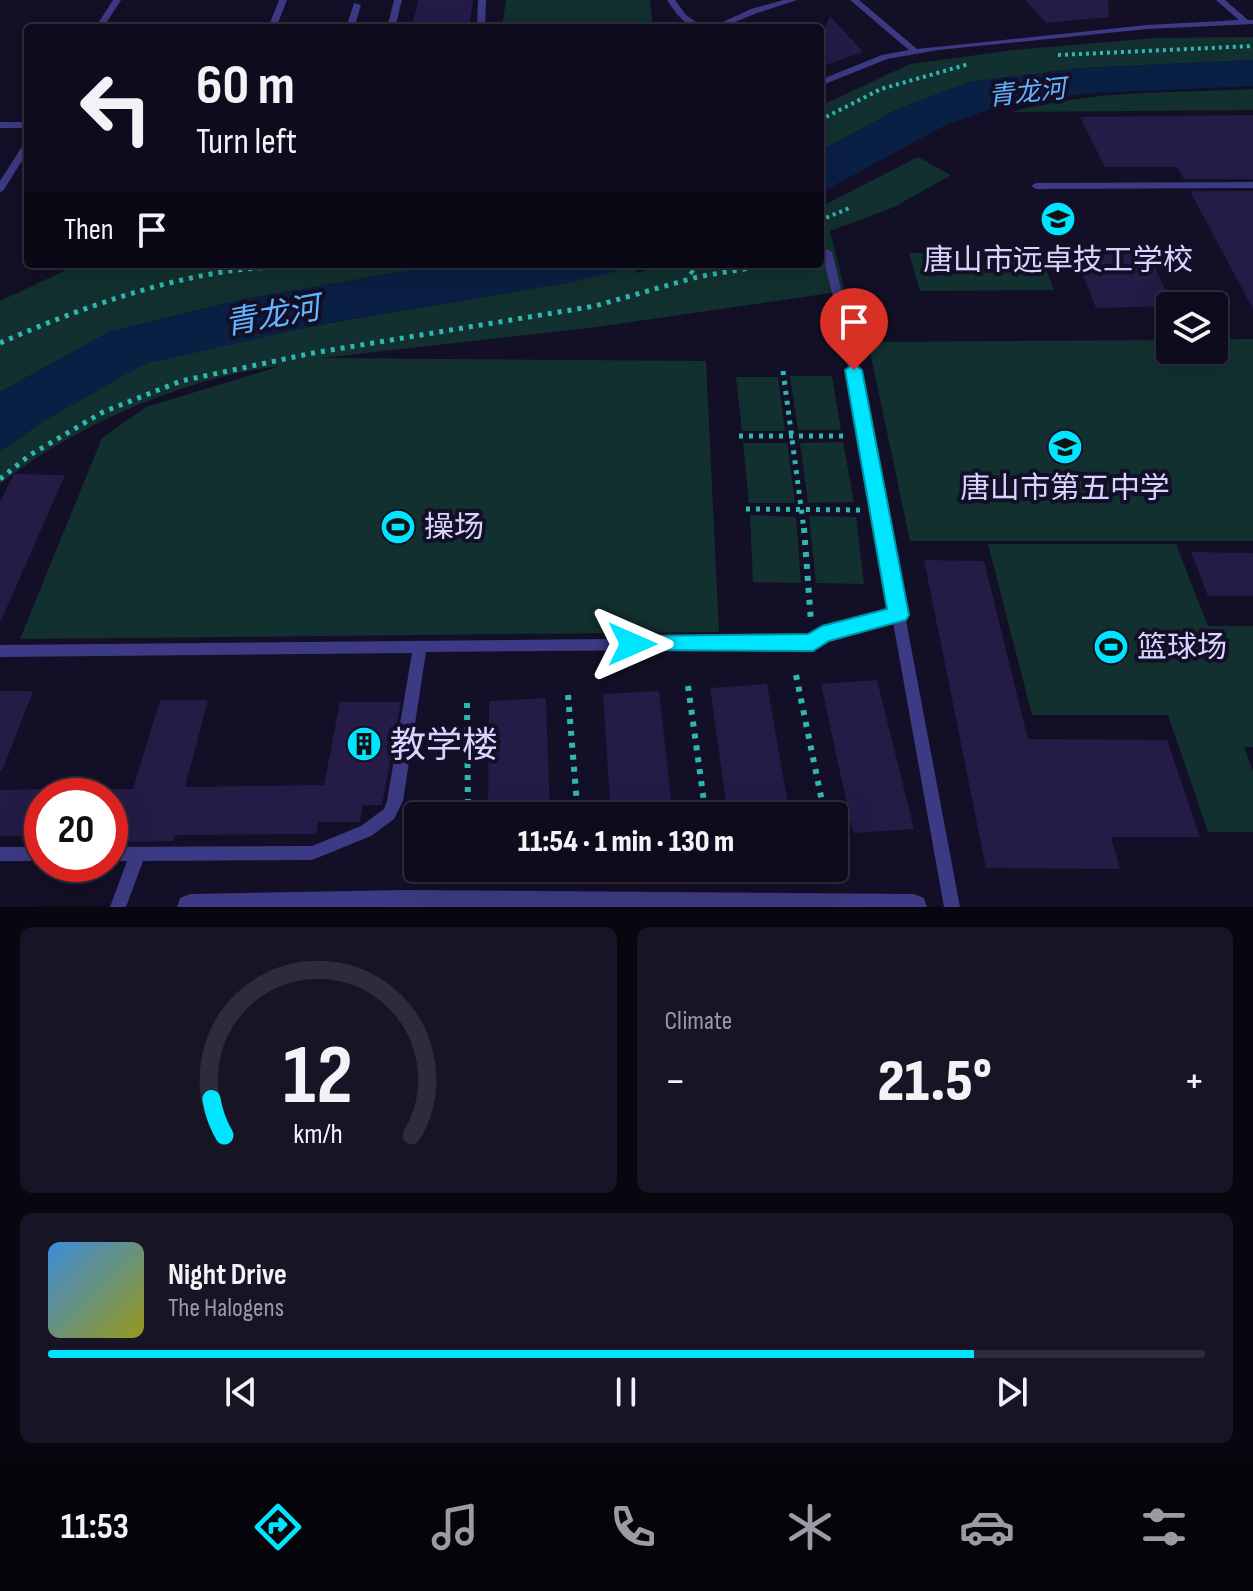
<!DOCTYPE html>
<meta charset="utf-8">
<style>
:root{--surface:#0e0b1c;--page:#171425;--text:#f1f3f6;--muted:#9b9ba3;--line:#2e2b3b;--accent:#00e5ff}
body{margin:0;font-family:"Sofia Sans Condensed","Noto Sans SC",sans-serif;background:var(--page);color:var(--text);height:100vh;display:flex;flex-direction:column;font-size:30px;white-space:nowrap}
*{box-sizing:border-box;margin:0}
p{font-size:26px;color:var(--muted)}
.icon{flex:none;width:44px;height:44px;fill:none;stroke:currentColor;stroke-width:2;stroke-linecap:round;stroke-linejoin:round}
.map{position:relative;height:907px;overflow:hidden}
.panel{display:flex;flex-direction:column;gap:20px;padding:20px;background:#08060f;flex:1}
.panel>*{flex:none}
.top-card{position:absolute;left:24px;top:24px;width:800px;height:244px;border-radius:8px;box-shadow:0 8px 32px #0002,0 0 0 2px var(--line);background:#0e0b1c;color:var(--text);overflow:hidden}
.fabs{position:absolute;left:1156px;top:292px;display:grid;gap:16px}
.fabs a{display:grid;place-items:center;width:72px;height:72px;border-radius:8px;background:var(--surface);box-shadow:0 8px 32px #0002,0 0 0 2px var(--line);font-size:40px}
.speed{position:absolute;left:24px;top:778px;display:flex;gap:16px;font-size:40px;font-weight:700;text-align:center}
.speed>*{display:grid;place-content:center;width:104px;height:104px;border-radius:50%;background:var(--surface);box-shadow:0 8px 32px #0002,0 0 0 2px var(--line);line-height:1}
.speed .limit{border:12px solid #d22;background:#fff;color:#111}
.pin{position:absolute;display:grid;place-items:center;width:68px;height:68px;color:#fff;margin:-82px -34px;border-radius:50% 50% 50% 0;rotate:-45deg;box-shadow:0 0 8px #0007}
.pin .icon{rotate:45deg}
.me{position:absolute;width:88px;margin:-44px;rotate:90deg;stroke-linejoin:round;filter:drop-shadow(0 0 6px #0008)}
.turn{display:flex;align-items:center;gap:28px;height:168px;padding:0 40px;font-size:36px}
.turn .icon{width:104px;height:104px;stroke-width:2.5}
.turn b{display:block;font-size:56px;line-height:68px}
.then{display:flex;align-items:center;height:76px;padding:0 40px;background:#0003;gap:16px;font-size:30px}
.big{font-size:60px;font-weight:800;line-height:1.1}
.panel .widget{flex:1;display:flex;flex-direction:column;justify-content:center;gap:12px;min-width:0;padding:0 28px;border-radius:12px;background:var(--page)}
.panel .dial{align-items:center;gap:0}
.dial svg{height:208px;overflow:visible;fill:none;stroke:var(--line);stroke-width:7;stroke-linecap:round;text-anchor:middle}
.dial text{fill:var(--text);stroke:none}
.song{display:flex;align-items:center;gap:24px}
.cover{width:96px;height:96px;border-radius:12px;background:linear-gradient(135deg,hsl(210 70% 55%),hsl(60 70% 35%))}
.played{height:8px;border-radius:4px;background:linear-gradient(90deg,var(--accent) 80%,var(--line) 80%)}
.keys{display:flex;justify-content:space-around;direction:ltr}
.heat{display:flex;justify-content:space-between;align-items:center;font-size:44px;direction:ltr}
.panel .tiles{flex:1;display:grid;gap:20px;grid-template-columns:1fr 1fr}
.widget:last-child{grid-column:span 2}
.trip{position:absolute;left:404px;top:802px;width:444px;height:80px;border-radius:8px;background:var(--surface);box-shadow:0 8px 32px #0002,0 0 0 2px var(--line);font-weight:800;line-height:80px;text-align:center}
.tab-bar{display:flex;height:128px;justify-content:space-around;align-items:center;background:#06040b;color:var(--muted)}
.tab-bar .icon{width:56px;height:56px}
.tab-bar .active{color:var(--accent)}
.tab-bar b{font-size:36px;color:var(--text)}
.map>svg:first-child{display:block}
</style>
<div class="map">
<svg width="1253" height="907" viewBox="0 0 1253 907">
<rect width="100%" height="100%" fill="#130f26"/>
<g fill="#12302f">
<path d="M506 0H650L653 28H502Z"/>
<path d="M1253 37V60L1081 68 970 82 900 108 820 151V106L910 64 1014 50 1155 38Z"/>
<path d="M1253 89V110L1012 112C1088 90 1174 93 1253 89Z"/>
<path d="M918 157 951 175 894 207 830 231 845 291 597 327 322 358 706 361 719 632 20 639 102 438 146 407 281 366C187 376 74 426 0 484V452C44 421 94 382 145 364 185 350 228 343 269 335 390 310 513 296 633 267L637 273 667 264H820V207Z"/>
<path d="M1039 252 1054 290 920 291 909 253Z"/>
<path d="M79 264H447L244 299 109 332 0 392V301Z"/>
<path d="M1214 339H1253V541H910L868 342 1170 340V350H1214Z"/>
<path d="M790 376H832L841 430H798Z"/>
<path d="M736 377H778L785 431H742Z"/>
<path d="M843 442 854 502 808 503 800 443Z"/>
<path d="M743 443H787L795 503H749Z"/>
<path d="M750 515 796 517 801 583 753 582Z"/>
<path d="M809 516 856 517 864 584 816 583Z"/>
<path d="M988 544H1176L1208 626H1253V747H1244L1253 771V832H1208L1168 715H1032Z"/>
</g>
<g fill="#0a1f44">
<path d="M1253 60V86L1094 93 1010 102 946 125 820 193V151L900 108 970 82 1081 68Z"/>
<path d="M447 264H645L567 283 332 322 144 364 39 424 0 452V392L109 332 244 299Z"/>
</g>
<g fill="#241b47">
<path d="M418 0H473L469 28H412Z"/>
<path d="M1025 0H1108L1109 17 1046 23Z"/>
<path d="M830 16 863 52 820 67V40Z"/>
<path d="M1253 115V179H1184L1177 167H1105L1080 117Z"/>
<path d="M1190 191H1253V309Z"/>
<path d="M1074 252 1148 253 1173 306 1096 308Z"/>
<path d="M14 474 65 475 0 623V502Z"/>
<path d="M1191 552 1253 553V596H1208Z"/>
<path d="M924 560 984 561 1028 739 1167 740 1200 837H1111L1120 869 986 868Z"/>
<path d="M877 680 914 829 853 833 821 684Z"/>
<path d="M767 684 790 816H728L710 688Z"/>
<path d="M0 691H33L2 771H0Z"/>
<path d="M659 691 673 816H611L603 694Z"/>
<path d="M546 698 550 816H488L489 701Z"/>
<path d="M160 700H208L185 787 324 785 340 702H401L382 805H363L360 822H318L316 834 175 835 173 841 110 842V789H133Z"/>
<path d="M42 789V835L0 836V790Z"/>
</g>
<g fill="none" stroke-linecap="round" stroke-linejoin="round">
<g stroke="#2fb8b0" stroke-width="4" stroke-dasharray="3 4" stroke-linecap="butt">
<path d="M1058 55 1253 46"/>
<path d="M820 120 881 89 969 64"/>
<path d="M820 229 823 219 852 207"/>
</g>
<g stroke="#2fb8b0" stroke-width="5" stroke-dasharray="4 6" stroke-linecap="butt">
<path d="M683 264 697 277"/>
<path d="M0 343C73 311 150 283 229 271 257 267 286 267 315 264"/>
<path d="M783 371 804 530"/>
<path d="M739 436H849"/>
<path d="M0 479 30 455 103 412 181 381 313 353 595 306 697 277 773 264"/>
<path d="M746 509 862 510"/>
</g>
<g stroke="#2fb8b0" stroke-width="6" stroke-dasharray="5 7" stroke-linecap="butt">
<path d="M804 528 811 622"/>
<path d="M796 675 825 816"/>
<path d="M688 686 706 816"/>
<path d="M568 695 578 816"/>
<path d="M467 703 468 816"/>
<path d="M834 860 838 882"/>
<path d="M583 868 584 879"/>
<path d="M713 868 715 881"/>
</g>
<g fill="#3d3a85" fill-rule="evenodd">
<path d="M113 0H121L103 28H95Z"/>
<path d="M279 0H287L276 28H268Z"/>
<path d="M394 0H402L395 28H387Z"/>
<path d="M478 0H486L485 28H477Z"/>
<path d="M667 0H675L686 15 705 28C686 28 677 15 667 0Z"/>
<path d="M784 0H797L757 13 721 28H710L751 9Z"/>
<path d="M850 0H859L917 49 1147 25 1239 20 1216 0H1225L1248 20H1253V24L1147 29 938 50 887 59 820 86V80L882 55 909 50Z"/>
<path d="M354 3 361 5 354 28H346Z"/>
<rect x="0" y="122" width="28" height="6"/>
<path d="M28 141V151L3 191 0 192V181L25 142Z"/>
<path d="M1253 182V188L1036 189 1031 186 1036 183Z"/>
<path d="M827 249 832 252 853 339 960 907H944L893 622 826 639 813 649 426 652 403 801 394 819 371 836 312 860 143 861 126 907H110L127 861H110V847L312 846 361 826 384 809 387 801 412 653 0 657V645L810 637 822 629 891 611 843 339 822 252Z"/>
<rect x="0" y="847" width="42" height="14"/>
</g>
<path fill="#3d3a85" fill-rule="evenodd" d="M407 890 914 894 924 898 927 907H177L180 898 190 894Z"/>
</g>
<path fill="#00e5ff" stroke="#0095a6" stroke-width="2" d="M854 364 862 370 909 615 906 620 829 641 813 651 624 650 621 644 632 636 808 634 822 626 887 609 845 370Z"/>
<defs>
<symbol id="school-disc" viewBox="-11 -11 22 22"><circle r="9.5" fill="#00e5ff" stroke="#130f26"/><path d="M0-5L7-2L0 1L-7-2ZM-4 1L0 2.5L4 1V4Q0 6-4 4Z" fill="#111"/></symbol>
<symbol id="stadium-disc" viewBox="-11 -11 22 22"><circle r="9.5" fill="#00e5ff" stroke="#130f26"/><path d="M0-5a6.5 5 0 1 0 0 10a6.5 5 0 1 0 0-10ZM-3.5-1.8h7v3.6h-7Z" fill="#111"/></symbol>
<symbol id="building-disc" viewBox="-11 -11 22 22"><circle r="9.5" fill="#00e5ff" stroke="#130f26"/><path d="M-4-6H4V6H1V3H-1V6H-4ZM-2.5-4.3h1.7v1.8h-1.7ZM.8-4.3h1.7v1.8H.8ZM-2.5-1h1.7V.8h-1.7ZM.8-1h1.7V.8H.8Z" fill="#111"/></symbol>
</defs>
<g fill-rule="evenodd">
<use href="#school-disc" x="1038" y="199" width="40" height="40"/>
<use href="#school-disc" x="1045" y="427" width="40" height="40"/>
<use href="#stadium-disc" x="378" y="507" width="40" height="40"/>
<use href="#stadium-disc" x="1091" y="627" width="40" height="40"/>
<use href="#building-disc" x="344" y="724" width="40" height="40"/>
</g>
<g text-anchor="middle" stroke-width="8" stroke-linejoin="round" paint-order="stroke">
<g font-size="26" font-style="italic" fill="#62b6ff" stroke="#130f26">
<text transform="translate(1027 92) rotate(-6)" y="9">青龙河</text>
</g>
<g font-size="30" fill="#d9d4ff" stroke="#130f26">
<text x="1058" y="270">唐山市远卓技工学校</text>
<text x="1065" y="498">唐山市第五中学</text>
<text x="424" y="537" text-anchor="start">操场</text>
<text x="1137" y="657" text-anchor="start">篮球场</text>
</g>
<g font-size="32" font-style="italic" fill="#62b6ff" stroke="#130f26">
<text transform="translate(272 315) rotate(-10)" y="11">青龙河</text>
</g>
<g font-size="36" fill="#d9d4ff" stroke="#130f26" text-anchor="start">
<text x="390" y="757">教学楼</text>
</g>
</g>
</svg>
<div class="fabs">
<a><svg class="icon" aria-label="layers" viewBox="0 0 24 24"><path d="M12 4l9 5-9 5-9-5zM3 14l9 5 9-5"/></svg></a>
</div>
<div class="speed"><div class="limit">20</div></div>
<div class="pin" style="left:854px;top:370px;background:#d93025"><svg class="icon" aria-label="arrive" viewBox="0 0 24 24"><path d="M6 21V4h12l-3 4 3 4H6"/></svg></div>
<svg class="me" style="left:632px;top:644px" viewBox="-20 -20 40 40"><path d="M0-17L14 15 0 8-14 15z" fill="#00e5ff" stroke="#fff" stroke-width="4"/></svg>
<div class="trip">11:54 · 1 min · 130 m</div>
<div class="top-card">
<div class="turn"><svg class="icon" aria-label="left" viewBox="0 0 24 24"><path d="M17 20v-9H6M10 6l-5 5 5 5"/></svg><div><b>60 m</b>Turn left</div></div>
<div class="then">Then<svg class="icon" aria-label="arrive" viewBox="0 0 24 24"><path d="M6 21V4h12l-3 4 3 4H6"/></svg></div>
</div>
</div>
<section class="panel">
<div class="tiles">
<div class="widget dial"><svg viewBox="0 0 100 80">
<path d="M14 69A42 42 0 1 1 86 69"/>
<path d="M14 69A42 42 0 0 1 9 55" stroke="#00e5ff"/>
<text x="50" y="56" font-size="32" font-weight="700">12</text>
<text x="50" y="72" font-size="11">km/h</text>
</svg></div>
<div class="widget"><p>Climate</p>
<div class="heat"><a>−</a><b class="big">21.5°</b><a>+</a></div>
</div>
<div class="widget">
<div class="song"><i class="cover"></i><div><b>Night Drive</b><p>The Halogens</p></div></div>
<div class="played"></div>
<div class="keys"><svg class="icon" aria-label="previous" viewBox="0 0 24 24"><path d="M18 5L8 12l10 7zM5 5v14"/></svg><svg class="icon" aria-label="pause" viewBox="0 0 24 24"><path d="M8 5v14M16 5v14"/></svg><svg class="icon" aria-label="next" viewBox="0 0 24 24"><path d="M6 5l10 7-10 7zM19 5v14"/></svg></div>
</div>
</div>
</section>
<nav class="tab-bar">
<b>11:53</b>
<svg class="icon active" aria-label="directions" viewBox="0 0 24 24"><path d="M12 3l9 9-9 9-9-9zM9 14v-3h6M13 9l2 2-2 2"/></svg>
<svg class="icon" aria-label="music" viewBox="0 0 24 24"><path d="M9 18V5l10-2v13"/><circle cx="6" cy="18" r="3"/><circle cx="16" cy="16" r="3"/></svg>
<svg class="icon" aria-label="phone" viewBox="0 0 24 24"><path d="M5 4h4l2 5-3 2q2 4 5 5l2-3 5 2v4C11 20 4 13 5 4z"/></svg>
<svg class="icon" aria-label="climate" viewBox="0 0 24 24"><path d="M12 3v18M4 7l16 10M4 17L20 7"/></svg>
<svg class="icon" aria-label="car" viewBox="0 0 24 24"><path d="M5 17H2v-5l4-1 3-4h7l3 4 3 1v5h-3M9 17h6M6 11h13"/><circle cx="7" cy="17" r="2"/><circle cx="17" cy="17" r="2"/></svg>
<svg class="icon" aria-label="filters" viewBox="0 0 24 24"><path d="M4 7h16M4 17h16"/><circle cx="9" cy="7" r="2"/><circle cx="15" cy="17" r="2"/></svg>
</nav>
